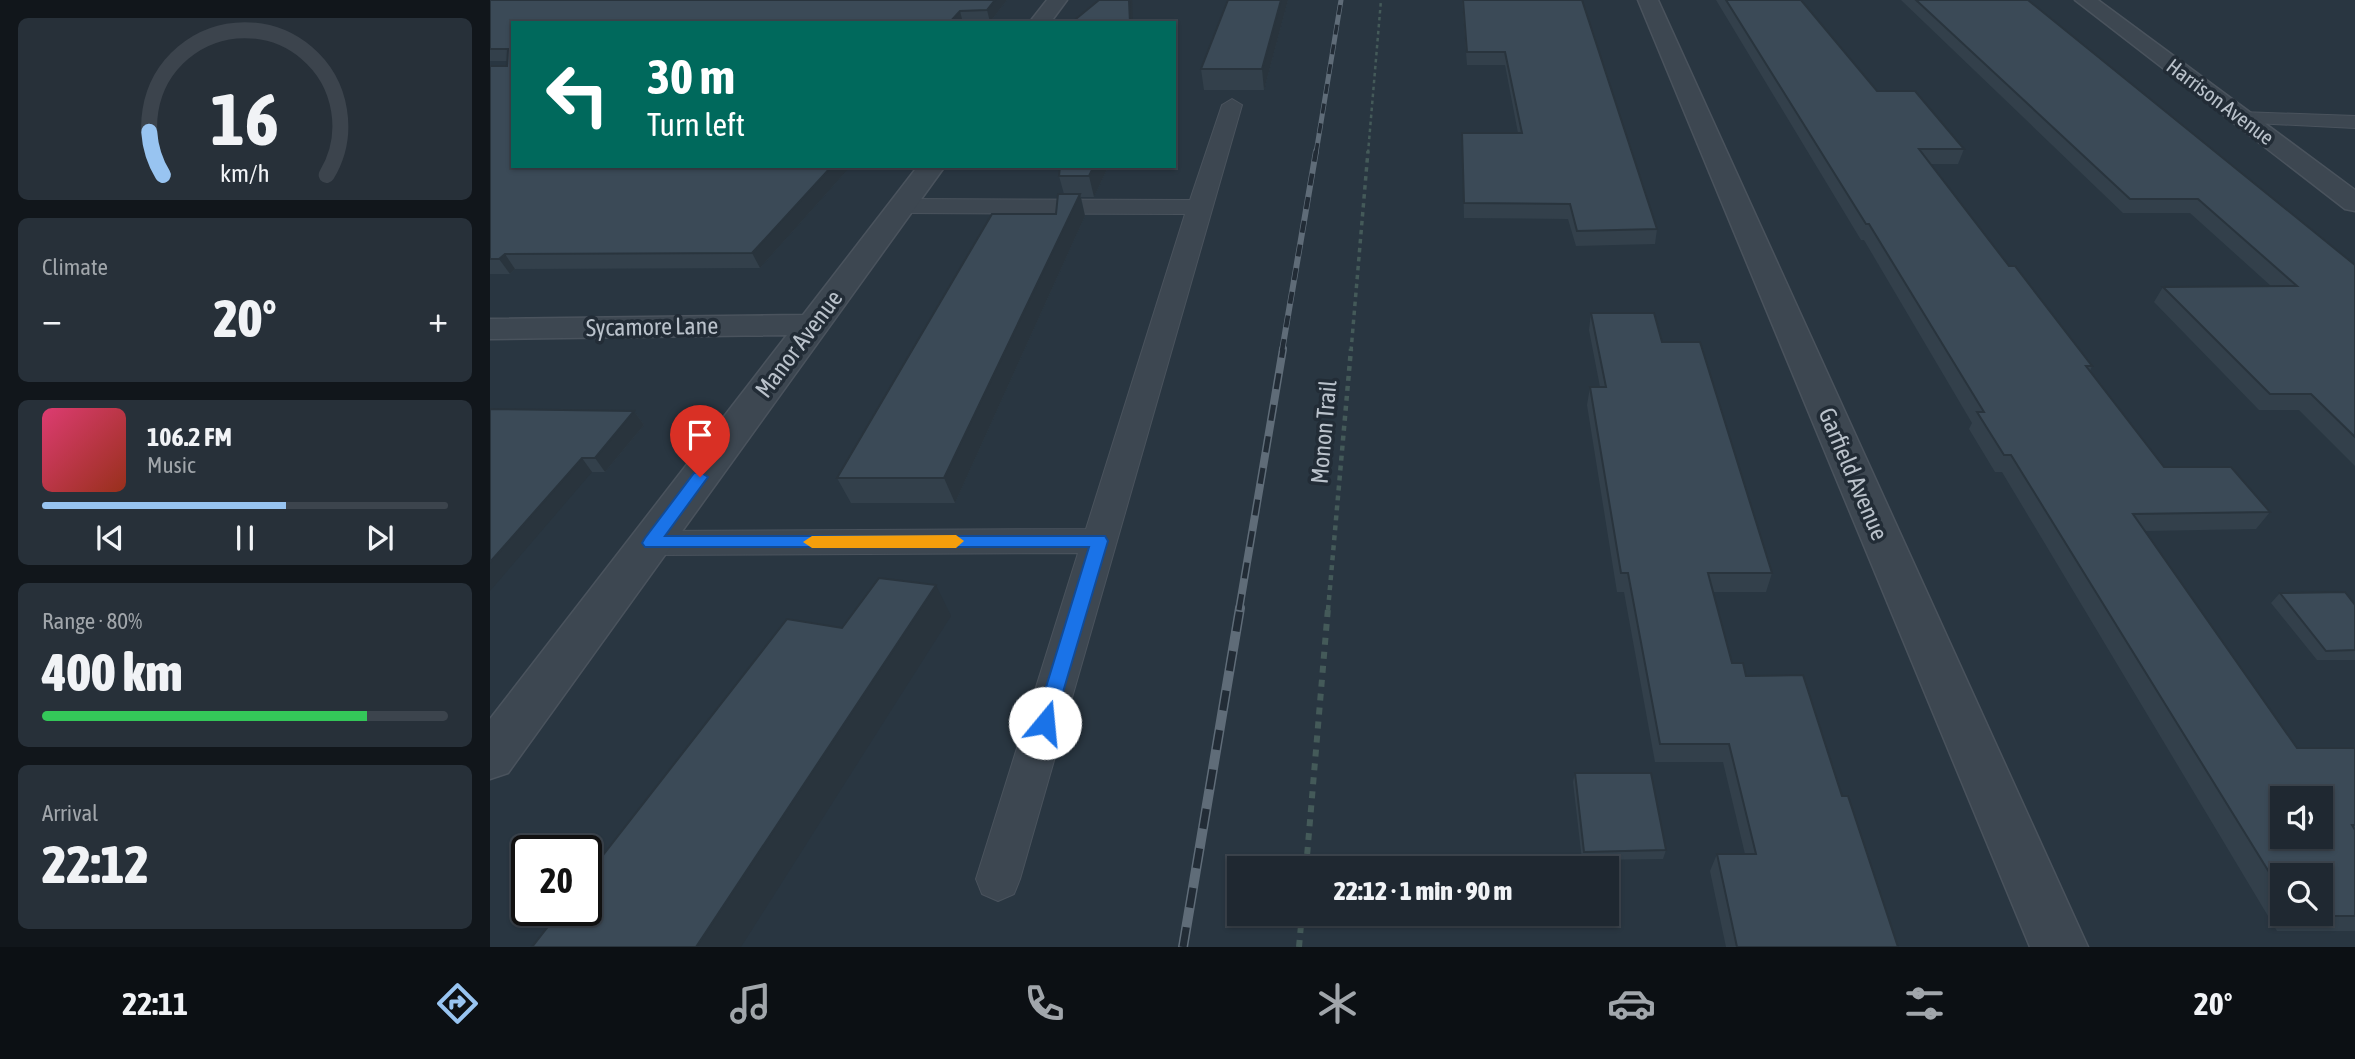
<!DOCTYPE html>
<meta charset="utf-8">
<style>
:root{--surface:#1f2831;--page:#273039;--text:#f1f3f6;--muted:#a1a6ab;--line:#3c444d;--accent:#98c4f1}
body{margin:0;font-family:"Asap Condensed",sans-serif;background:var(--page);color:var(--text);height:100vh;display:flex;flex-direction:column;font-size:26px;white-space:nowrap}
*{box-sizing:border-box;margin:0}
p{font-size:23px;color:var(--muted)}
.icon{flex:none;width:38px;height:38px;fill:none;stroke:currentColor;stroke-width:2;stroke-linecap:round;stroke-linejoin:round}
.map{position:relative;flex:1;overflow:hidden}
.sheet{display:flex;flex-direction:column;gap:18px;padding:18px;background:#11161b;width:490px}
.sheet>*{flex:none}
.guide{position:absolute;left:21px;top:21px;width:665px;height:147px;border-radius:0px;box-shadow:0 2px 5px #0004,0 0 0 2px var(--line);background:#00695c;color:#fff;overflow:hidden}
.tools{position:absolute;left:1780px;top:786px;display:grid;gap:14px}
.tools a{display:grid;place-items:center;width:63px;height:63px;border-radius:0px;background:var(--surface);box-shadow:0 2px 5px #0004,0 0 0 2px var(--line);font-size:35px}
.speed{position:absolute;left:21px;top:835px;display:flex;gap:14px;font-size:35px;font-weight:700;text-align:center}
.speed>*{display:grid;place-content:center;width:91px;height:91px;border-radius:50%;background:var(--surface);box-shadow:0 2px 5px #0004,0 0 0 2px var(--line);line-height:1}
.speed .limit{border:4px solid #111;border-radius:10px;background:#fff;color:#111}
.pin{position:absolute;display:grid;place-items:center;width:60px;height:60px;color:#fff;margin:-72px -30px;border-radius:50% 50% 50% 0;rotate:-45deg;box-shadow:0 0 7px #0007}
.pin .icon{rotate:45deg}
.me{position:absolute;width:77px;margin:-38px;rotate:17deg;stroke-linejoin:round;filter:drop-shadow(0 0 5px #0008)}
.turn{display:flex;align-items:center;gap:24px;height:147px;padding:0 21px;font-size:32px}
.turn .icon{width:91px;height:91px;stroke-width:2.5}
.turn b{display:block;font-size:49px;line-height:60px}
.big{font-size:52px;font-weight:800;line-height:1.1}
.sheet .widget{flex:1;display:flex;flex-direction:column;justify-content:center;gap:10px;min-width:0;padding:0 24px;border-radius:10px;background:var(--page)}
.sheet .dial{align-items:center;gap:0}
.dial svg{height:182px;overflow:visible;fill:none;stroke:var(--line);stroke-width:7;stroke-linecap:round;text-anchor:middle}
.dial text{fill:var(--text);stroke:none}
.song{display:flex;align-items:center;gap:21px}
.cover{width:84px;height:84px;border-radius:10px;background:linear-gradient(135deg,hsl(340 70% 55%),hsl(10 70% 35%))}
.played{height:7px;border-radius:4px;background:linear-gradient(90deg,var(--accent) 60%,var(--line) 60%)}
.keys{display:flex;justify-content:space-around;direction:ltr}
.heat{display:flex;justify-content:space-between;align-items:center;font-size:38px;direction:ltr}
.charge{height:10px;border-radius:5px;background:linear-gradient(90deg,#34c759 80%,var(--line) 0)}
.trip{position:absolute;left:737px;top:856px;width:392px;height:70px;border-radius:0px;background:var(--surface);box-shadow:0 2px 5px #0004,0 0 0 2px var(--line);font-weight:800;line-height:70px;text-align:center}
.dock{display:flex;height:112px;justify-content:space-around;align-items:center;background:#0c1014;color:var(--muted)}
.dock .icon{width:49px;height:49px}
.dock .active{color:var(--accent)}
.dock b{font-size:32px;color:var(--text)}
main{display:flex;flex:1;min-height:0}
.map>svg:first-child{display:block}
</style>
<main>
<section class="sheet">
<div class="widget dial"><svg viewBox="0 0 100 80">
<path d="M14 69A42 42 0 1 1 86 69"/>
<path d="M14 69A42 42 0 0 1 8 50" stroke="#98c4f1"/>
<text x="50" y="56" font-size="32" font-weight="700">16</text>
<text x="50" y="72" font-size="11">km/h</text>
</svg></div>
<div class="widget"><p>Climate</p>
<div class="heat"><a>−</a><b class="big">20°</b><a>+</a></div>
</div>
<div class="widget">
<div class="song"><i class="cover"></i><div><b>106.2 FM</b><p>Music</p></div></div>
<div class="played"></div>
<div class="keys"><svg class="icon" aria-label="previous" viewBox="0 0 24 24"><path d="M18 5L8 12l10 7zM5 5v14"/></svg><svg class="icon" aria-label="pause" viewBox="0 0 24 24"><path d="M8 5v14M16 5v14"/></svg><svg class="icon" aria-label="next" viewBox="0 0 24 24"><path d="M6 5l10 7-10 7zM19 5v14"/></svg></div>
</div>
<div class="widget"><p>Range · 80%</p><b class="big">400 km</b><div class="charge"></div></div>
<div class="widget"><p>Arrival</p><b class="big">22:12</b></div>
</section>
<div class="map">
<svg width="1865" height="947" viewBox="0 0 1865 947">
<rect width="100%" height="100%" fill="#293641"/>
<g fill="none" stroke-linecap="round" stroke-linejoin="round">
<defs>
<g id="service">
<path d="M742 99 752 105 530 879 524 894 508 901 492 894 486 879 588 553 161 555 149 552 144 543 149 534 161 531 596 529 695 214 412 213 401 206 412 199 700 200 732 105Z"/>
<path d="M1751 112 1865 116V128L1744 122 1741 118Z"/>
</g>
<g id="minor">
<path d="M557 0H577L560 23H539Z"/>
<path d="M1148 0H1168L1598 947H1540Z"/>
<path d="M1585 0H1608L1865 190V211L1855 209Z"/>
<path d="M428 166H455L18 773 0 779V719L297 335 0 339V319L313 315Z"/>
</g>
</defs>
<use href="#service" stroke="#4a535d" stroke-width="2"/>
<use href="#minor" stroke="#4a535d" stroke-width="3"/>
<path stroke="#445a59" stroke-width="2.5" stroke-dasharray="3.5 3.5" stroke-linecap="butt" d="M878 153 891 0"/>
<path stroke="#445a59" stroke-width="3.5" stroke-dasharray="4.5 4.5" stroke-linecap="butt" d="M861 351 878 151"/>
<path stroke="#445a59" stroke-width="4.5" stroke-dasharray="5 5" stroke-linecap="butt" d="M838 610 861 349"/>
<g stroke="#445a59" stroke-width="6" stroke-dasharray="7 7" stroke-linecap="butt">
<path d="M816 868 838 608"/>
<path d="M809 947 812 914"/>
</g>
<use href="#service" fill="#3d4751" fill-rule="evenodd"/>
<use href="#minor" fill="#3d4751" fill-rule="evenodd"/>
<defs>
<path id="rail-far3" d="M826 153 851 0"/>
<path id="rail-far2" d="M792 351 826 151"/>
<path id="rail-far1" d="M749 610 793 349"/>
<path id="rail" d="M693 947 750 608"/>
</defs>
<use href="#rail-far3" stroke="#5f6c78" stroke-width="5"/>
<use href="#rail-far2" stroke="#5f6c78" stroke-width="6"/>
<use href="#rail-far1" stroke="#5f6c78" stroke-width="8"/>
<use href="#rail" stroke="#5f6c78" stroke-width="10"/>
<use href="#rail-far3" stroke="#222c36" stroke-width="3.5" stroke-dasharray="10" stroke-linecap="butt"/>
<use href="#rail-far2" stroke="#222c36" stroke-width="4.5" stroke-dasharray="12" stroke-linecap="butt"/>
<use href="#rail-far1" stroke="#222c36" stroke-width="5" stroke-dasharray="16" stroke-linecap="butt"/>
<use href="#rail" stroke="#222c36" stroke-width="7" stroke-dasharray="20" stroke-linecap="butt"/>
</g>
<g fill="#33404b" fill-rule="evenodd">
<path d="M0 0H517L500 22H474L23 166H361L270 268 25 269 20 274H0V66H17V61H0Z"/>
<path d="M798 0 774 90H714L711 69Z"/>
<path d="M972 0H1092L1167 229 1165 244 1086 246 1078 219 974 218 972 133H1028L1015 65H977Z"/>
<path d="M1226 0H1311L1387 91 1474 149 1468 164H1440L1519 266 1602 366 1600 371 1674 467 1780 512 1766 529 1655 531 1807 748H1865V931H1787L1512 472H1505L1479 429 1482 423 1374 240H1371ZM1792 875 1830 914H1792Z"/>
<path d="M1411 0H1538L1865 265V466L1809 410H1769L1664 302 1673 287 1781 286 1700 213H1633Z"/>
<path d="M570 166H629L618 167 604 197H591L595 216 465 503H361L347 478 566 214 574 194 569 176Z"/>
<path d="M1101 313 1172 342 1282 573 1276 592H1223L1242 663 1256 676 1352 796 1408 947H1236L1220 871 1227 854H1255L1233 762H1165L1134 592H1127L1097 405 1100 387H1110L1099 330Z"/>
<path d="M0 409 144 411 154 425 115 472H102Z"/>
<path d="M1790 593 1865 605V660H1827L1781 603Z"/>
<path d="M1085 773 1176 850 1173 859 1092 860 1083 782Z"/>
</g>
<g fill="#29343d">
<path d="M505 0H517L500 22 497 10Z"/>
<path d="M639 0H642L643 23H640Z"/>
<path d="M791 0H798L774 90 772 69Z"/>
<path d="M470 11 473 23H459Z"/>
<path d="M342 166H361L270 268 262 253Z"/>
<path d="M604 166H629L618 167 604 197 599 176Z"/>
<path d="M590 194 595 216 465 503 454 478Z"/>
<path d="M15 254 25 269 20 274 9 259Z"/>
<path d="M144 411 154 425 115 472 105 458Z"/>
<path d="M92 458 102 472 0 591V562Z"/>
<path d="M446 585 461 616 251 947H206Z"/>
</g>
<g fill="#3b4a57" stroke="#29343d" stroke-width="2" fill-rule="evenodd">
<path d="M0 0H505L497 10 470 11 459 23H23V166H342L262 253 15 254 9 259H0V66H17L18 49H0Z"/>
<path d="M609 0H639L640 23H581Z"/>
<path d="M738 0H791L772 69H711Z"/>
<path d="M973 0H1092L1167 229 1087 231 1080 204 974 203 972 133H1032L1015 52H977Z"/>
<path d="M1236 0H1311L1387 91H1425L1474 149H1429L1519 266H1525L1602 366H1596L1674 467H1741L1780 512 1643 514 1807 748H1865V825H1862L1865 830V916H1807L1805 914H1830V875H1792V893L1521 455H1514L1487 412H1494L1379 224H1376ZM1792 798H1830V836H1792Z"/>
<path d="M1426 0H1538L1865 265V437L1821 394H1780L1673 287 1807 286 1708 199H1640Z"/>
<path d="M570 166H604L599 176H569Z"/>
<path d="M568 194H590L454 478H347L502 214H566Z"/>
<path d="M1101 313H1164L1172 342H1210L1282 573H1218L1242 663H1253L1256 676 1313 675 1352 796H1358L1408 947H1247L1227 854H1266L1239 744H1170L1138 573H1131L1100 387H1116Z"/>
<path d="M0 409 144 411 105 458H92L0 562Z"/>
<path d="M389 578 446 585 206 947H42L71 910H96V877L297 619 352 628Z"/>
<path d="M1855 592 1865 605V650L1836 651 1790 593Z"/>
<path d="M1085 773H1161L1176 850 1094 852Z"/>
</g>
<path fill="#1a73e8" stroke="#114b97" stroke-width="2" d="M210 472 218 477 175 536H615L618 541 562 729 555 731 548 729 545 723 599 547H155L152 543 155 538 204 473Z"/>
<path fill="#f59e0b" d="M466 535 474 541 466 548H322L313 542 322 536Z"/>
<g text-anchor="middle" stroke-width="7" stroke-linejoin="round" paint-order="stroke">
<g font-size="21" fill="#bac2cb" stroke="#222c36">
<text transform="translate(1730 102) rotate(37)" y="7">Harrison Avenue</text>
</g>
<g font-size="24" fill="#bac2cb" stroke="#222c36">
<text transform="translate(162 327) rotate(-1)" y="8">Sycamore Lane</text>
<text transform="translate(309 344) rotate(-53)" y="8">Manor Avenue</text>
<text transform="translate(834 432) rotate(-85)" y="8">Monon Trail</text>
<text transform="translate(1363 474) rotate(67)" y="8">Garfield Avenue</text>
</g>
</g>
</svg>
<div class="tools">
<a><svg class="icon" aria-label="sound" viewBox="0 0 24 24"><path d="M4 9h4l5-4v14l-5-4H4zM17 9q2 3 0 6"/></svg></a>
<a><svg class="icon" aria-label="search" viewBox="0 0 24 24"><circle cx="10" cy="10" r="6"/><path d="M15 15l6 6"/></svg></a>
</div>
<div class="speed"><div class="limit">20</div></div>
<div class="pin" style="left:210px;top:477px;background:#d93025"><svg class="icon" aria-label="arrive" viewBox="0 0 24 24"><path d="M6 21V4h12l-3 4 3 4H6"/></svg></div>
<svg class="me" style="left:555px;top:723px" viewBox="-20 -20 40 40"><circle r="19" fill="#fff"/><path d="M0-13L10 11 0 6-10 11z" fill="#1a73e8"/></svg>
<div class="trip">22:12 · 1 min · 90 m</div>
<div class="guide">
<div class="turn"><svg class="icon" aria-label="left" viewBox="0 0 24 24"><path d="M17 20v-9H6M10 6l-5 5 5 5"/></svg><div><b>30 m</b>Turn left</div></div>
</div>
</div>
</main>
<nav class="dock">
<b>22:11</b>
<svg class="icon active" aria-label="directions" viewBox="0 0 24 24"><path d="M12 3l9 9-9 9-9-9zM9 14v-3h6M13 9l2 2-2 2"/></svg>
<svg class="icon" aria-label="music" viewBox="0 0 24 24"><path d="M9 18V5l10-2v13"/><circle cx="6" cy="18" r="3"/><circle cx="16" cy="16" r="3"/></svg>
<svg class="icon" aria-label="phone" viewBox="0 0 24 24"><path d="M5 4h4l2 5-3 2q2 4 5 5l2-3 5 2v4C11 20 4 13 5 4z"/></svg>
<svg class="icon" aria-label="climate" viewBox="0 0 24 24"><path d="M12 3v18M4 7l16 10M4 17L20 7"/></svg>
<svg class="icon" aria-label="car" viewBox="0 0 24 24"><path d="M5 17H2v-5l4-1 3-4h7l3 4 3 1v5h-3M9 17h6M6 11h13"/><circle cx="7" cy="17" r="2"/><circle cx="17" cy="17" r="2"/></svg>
<svg class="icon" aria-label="filters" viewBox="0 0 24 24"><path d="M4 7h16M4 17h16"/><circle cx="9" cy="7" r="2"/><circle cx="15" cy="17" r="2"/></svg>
<b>20°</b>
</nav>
